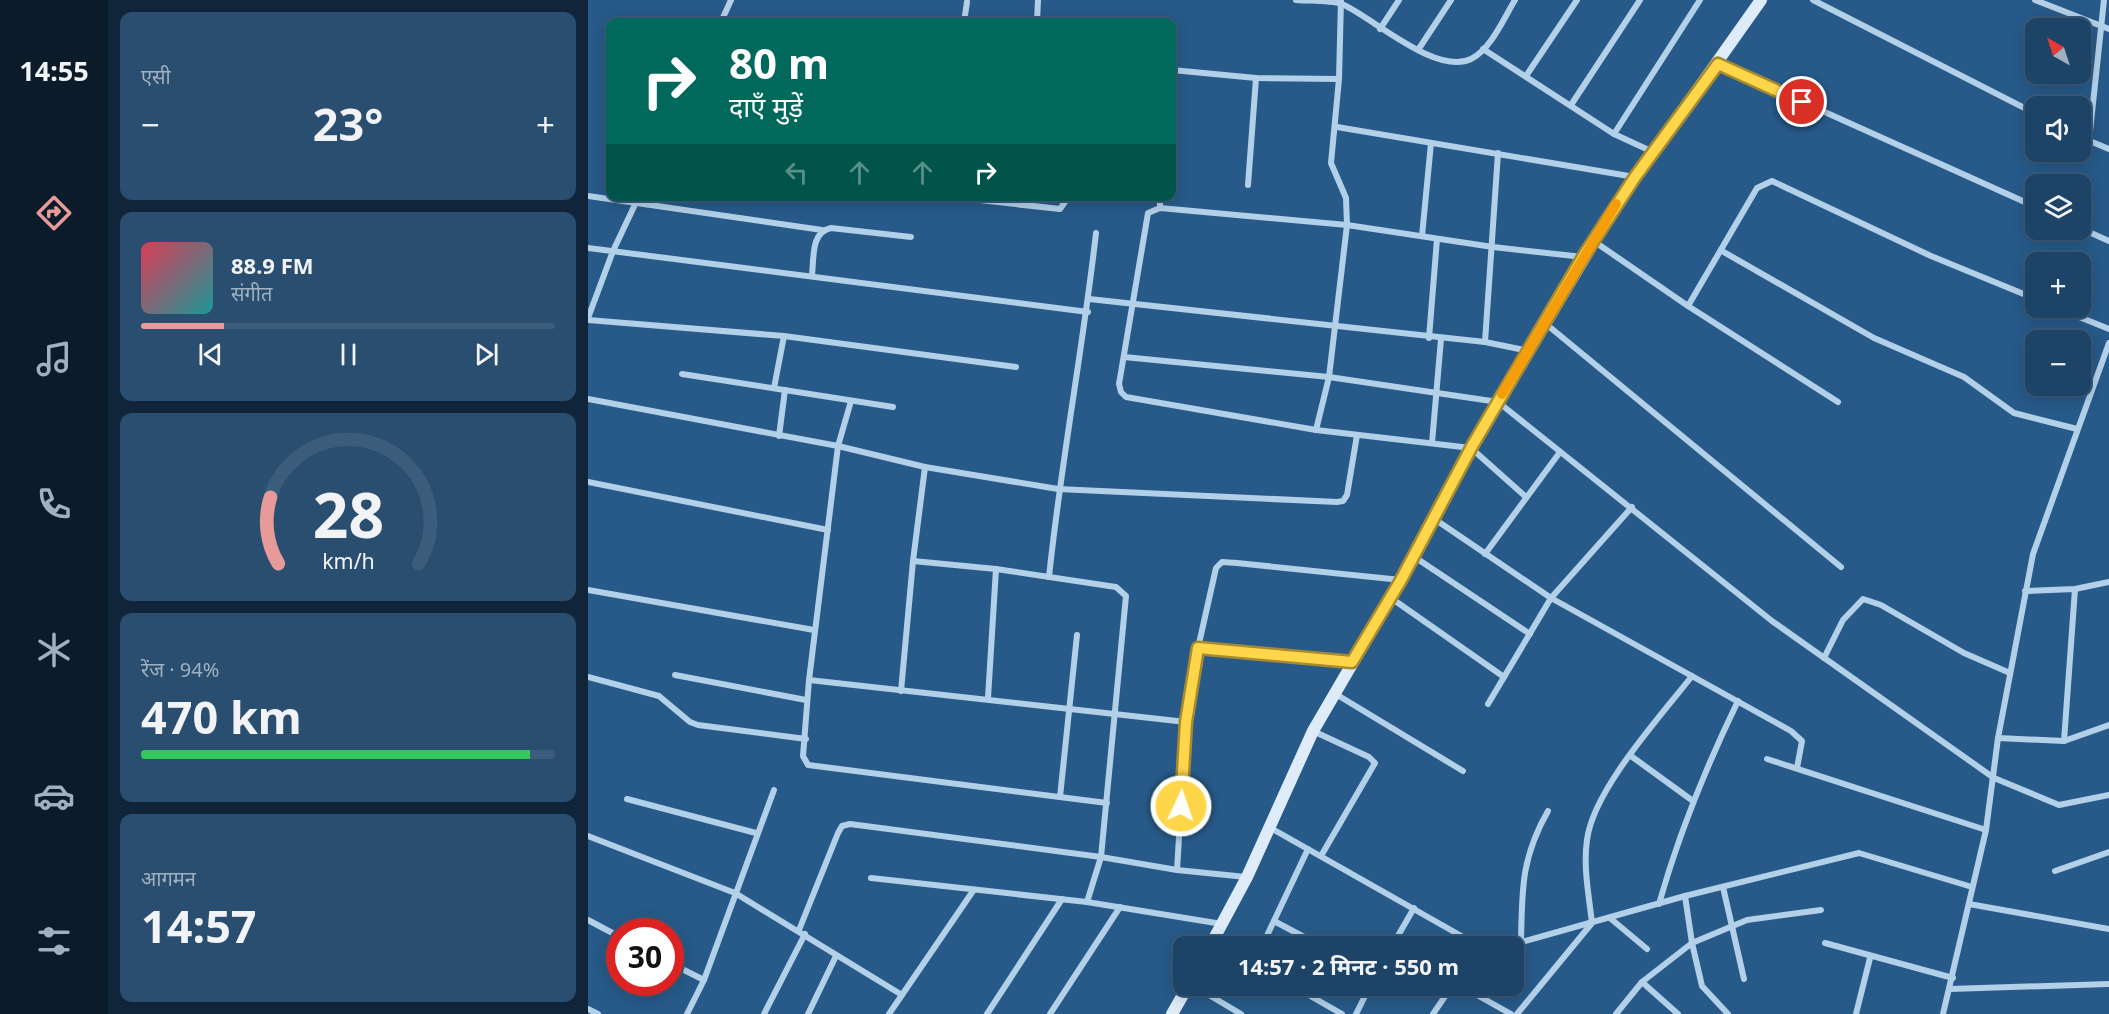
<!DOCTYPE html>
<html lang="hi">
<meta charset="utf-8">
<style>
:root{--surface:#1d4467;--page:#2a4e70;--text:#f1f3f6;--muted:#a0b0c0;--line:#3b5c7b;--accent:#e69b98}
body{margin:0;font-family:"Noto Sans","Noto Sans Devanagari",sans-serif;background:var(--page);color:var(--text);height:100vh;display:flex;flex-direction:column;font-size:22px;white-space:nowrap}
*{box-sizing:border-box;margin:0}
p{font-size:20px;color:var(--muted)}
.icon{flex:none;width:33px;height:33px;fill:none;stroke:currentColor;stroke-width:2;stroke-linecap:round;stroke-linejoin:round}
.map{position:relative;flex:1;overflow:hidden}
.drawer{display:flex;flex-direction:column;gap:12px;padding:12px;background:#102539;width:480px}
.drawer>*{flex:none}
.guide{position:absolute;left:18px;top:18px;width:570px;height:183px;border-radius:12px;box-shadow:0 3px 15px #0003,0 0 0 2px var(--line);background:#00695c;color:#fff;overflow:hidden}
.needle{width:39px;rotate:321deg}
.buttons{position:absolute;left:1437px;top:18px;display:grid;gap:12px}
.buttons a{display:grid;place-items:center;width:66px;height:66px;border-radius:12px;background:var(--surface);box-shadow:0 3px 15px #0003,0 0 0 2px var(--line);font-size:30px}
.speed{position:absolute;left:18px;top:918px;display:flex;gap:12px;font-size:30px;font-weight:700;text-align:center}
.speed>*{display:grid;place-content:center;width:78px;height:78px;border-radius:50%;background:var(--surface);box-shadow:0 3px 15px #0003,0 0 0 2px var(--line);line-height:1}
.speed .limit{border:9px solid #d22;background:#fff;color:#111}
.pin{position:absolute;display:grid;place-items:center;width:51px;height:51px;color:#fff;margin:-26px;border:3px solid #fff;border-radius:50%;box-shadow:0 2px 6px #0007}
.me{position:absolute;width:66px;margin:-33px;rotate:3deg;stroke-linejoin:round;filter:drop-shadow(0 0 4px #0008)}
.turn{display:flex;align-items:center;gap:21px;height:126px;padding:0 24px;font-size:27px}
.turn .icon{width:78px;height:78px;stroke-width:2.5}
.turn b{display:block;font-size:42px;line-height:51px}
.lanes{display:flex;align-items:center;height:57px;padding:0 24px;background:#0003;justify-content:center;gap:30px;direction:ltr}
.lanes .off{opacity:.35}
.big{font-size:45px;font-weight:700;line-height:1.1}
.drawer .tile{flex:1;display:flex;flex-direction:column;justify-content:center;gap:9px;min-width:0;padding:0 21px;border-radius:12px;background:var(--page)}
.drawer .dial{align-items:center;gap:0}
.dial svg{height:156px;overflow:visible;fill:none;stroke:var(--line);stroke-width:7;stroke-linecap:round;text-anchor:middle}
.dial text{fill:var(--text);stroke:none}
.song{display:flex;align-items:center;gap:18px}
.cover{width:72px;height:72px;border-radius:9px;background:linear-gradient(135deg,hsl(350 70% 55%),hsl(180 70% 35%))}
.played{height:6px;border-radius:3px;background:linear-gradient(90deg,var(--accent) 20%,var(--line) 20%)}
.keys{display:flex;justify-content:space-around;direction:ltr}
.heat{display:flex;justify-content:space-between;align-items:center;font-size:33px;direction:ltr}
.charge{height:9px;border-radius:4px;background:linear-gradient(90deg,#34c759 94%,var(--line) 0)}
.trip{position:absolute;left:585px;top:936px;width:351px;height:60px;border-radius:12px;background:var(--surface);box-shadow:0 3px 15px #0003,0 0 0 2px var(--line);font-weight:700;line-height:60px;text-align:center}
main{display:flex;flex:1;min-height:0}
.menu{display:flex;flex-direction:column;width:108px;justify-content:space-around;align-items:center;background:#0c1b29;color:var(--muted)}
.menu .icon{width:42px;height:42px}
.menu .active{color:var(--accent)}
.menu b{font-size:27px;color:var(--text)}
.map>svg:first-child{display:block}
</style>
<main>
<nav class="menu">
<b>14:55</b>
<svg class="icon active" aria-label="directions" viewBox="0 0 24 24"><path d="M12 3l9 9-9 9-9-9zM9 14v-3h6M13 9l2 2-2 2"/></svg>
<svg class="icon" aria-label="music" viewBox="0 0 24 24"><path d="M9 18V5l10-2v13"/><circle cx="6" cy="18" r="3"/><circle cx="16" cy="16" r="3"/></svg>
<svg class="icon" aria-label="phone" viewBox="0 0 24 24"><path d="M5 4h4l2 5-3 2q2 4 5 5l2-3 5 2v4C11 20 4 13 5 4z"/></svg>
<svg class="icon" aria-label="climate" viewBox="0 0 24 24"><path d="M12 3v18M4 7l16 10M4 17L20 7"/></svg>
<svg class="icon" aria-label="car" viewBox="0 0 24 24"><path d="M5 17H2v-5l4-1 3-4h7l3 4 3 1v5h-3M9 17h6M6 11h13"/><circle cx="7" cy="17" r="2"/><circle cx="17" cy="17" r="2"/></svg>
<svg class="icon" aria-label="filters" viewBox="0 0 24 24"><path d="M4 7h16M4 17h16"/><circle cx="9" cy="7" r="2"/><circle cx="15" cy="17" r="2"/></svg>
</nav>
<section class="drawer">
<div class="tile"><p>एसी</p>
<div class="heat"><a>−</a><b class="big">23°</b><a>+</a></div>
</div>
<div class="tile">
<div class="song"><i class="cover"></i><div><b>88.9 FM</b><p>संगीत</p></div></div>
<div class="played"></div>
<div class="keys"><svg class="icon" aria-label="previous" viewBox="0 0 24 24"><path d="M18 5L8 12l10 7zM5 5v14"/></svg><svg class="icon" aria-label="pause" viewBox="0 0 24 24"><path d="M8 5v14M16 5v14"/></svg><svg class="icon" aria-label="next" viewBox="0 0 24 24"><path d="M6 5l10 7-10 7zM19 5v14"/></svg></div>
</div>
<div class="tile dial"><svg viewBox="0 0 100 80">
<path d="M14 69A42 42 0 1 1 86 69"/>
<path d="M14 69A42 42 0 0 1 10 35" stroke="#e69b98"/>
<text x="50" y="56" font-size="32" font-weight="700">28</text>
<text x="50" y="72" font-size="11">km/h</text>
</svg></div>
<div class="tile"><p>रेंज · 94%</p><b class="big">470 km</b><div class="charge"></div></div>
<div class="tile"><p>आगमन</p><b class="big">14:57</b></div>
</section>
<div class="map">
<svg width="1521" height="1014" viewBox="0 0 1521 1014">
<rect width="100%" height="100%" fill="#275a89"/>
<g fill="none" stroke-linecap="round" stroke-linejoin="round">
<g stroke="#b3d0e9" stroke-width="6">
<path d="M708 0C721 1 742 0 754 4 784 17 848 76 883 59 903 49 916 18 927 0"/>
<path d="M1225 0 1448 114"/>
<path d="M1447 0 1521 29"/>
<path d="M133 22 143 0"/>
<path d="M376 22 379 2"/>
<path d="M449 22 450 0"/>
<path d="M792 29 811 0"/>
<path d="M895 49 1026 134 1065 152"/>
<path d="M830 50 863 0"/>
<path d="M1130 64 1448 207"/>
<path d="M584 70 668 78 751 79"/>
<path d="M938 76 989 0"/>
<path d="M983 105 1052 0"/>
<path d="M749 127 1047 177"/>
<path d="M1026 134 1112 0"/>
<path d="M1492 137 1521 149"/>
<path d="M1501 141 1516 0"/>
<path d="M660 185 668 78"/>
<path d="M0 196 234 230"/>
<path d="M355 196 472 209 481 196"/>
<path d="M572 208V196"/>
<path d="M1492 228 1521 241"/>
<path d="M834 236 843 143"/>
<path d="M1007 242 1100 306 1250 402"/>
<path d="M0 248 500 312"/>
<path d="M1134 251 1286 338 1376 377 1426 413 1489 429"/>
<path d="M224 275C226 257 223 232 243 228L323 237"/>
<path d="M501 299 897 342 941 351"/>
<path d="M1100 306 1169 188 1184 181 1343 256 1448 299"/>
<path d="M1469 308 1521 329"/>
<path d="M0 318 25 251 51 196"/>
<path d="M0 320 196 336 428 367"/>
<path d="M958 324 1253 567"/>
<path d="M841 338 849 239"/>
<path d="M897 342 910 153"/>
<path d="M536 357 741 377 910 402 1184 621 1406 778 1471 805 1521 795"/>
<path d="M94 374 305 407"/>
<path d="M186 388 196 336"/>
<path d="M0 399 250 446 337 467 470 489 749 502 755 501 759 495 769 435"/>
<path d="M263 401 250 446 221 680 598 722"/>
<path d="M728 430 741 377 759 225 758 198 743 163 751 79 753 0"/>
<path d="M191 436 197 390"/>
<path d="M844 443 853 339"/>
<path d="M0 482 240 530"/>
<path d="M938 497 883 448 728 430 538 397 533 392 531 384 560 213 572 208 759 225 905 247 995 257"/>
<path d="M845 518 963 598 1203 731 1214 741 1209 768"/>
<path d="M897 554 972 452"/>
<path d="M825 556 942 634"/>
<path d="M325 561 408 569 528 587 538 596 513 857 499 902"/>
<path d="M461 577C473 462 495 348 508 233"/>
<path d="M0 590 226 630"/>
<path d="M1437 591 1487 589 1521 582"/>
<path d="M803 598 916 677"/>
<path d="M610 648 764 662"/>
<path d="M1236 658 1255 620 1275 599 1293 605 1376 653 1422 673"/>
<path d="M87 675 218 700"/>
<path d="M0 677 71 696 102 722 110 725 218 739"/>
<path d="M221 680 215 756 220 765 519 803"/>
<path d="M313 691 325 561 337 467"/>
<path d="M746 693 875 771"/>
<path d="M400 698 408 569"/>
<path d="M900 704 963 598 1044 507"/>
<path d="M725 731 781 757 787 763 733 856"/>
<path d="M1410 738 1476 741 1521 725"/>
<path d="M1476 741 1487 589"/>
<path d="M1043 756 1105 801"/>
<path d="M1179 759 1398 830"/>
<path d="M472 797 489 635"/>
<path d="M39 799 168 833"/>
<path d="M681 827 891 946"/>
<path d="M0 836 147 893 314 995"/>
<path d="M589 870 598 722 610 648 628 568 634 562 649 563 813 580"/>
<path d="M1467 871 1521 852"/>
<path d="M283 878 499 902 634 924"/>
<path d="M1135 887 1156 979"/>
<path d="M1097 896 1104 943 1114 986 1140 1014"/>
<path d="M1071 904C1091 833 1118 767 1150 701"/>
<path d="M1381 904 1521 929"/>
<path d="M1022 918 1059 949"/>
<path d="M0 920 32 937"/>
<path d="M686 921 733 946"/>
<path d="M211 930 250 833 254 826 262 824 513 857 589 870 658 877"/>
<path d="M933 943C934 890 933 858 960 811"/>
<path d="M1237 943 1365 978"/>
<path d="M674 946 720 849"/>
<path d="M804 946 826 908"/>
<path d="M920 946 1097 896 1271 853 1384 887"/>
<path d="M82 963 116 980"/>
<path d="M1054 982 1090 1014"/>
<path d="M606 986 653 1014"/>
<path d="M705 986 754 1014"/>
<path d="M873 986 923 1014"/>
<path d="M1362 989 1521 984"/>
<path d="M0 1009 10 1014"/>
<path d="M99 1014 116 980 186 790"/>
<path d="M176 1014 217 934"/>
<path d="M220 1014 248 956"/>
<path d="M301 1014 385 891"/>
<path d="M399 1014 474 899"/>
<path d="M462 1014 532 907"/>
<path d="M768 1014 782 986"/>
<path d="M845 1014 864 986"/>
<path d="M929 1014 1004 923C1001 896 995 867 999 840 1005 790 1072 717 1104 676"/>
<path d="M1028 1014 1054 982 1104 943 1159 920 1233 910"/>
<path d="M1268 1014 1282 958"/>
<path d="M1355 1014 1398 830 1410 738 1445 554 1521 343"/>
</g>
<g stroke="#deebf8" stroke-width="12">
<path d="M622 946 659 877 725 731 813 580 883 448 1028 205 1173 0"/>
<path d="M584 1014 600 986"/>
</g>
</g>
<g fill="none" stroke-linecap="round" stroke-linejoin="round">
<defs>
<path id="route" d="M593 806 598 722 610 648 764 662 813 580 883 448 995 257 1047 177 1130 64 1214 102"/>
</defs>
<use href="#route" stroke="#a68a30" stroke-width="15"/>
<use href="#route" stroke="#ffd54a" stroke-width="10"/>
<path stroke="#f59e0b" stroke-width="10" d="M914 394 1028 204"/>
</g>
</svg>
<div class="buttons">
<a><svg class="needle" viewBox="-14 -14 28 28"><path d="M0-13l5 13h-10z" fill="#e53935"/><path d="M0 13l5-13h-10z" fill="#a0b0c0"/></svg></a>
<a><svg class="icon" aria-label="sound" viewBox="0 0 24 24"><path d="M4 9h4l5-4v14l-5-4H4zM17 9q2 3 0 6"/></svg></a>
<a><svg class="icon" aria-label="layers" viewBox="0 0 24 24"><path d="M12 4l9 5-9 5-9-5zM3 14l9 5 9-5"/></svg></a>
<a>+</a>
<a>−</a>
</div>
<div class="speed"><div class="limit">30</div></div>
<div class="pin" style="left:1214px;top:102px;background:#d93025"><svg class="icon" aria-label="arrive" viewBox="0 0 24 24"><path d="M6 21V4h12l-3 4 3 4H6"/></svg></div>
<svg class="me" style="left:593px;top:806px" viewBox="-20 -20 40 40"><circle r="17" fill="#ffd54a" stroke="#fff" stroke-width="3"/><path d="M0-11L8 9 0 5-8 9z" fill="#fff"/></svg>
<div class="trip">14:57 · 2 मिनट · 550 m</div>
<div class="guide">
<div class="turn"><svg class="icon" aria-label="right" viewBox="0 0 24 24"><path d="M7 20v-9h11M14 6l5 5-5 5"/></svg><div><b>80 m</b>दाएँ मुड़ें</div></div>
<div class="lanes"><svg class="icon off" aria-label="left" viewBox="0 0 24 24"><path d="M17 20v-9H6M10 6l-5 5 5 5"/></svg><svg class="icon off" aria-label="ahead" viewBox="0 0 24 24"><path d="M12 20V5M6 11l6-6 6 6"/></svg><svg class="icon off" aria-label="ahead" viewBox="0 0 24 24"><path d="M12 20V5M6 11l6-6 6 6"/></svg><svg class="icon" aria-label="right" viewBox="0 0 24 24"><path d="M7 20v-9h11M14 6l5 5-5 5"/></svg></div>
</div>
</div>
</main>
